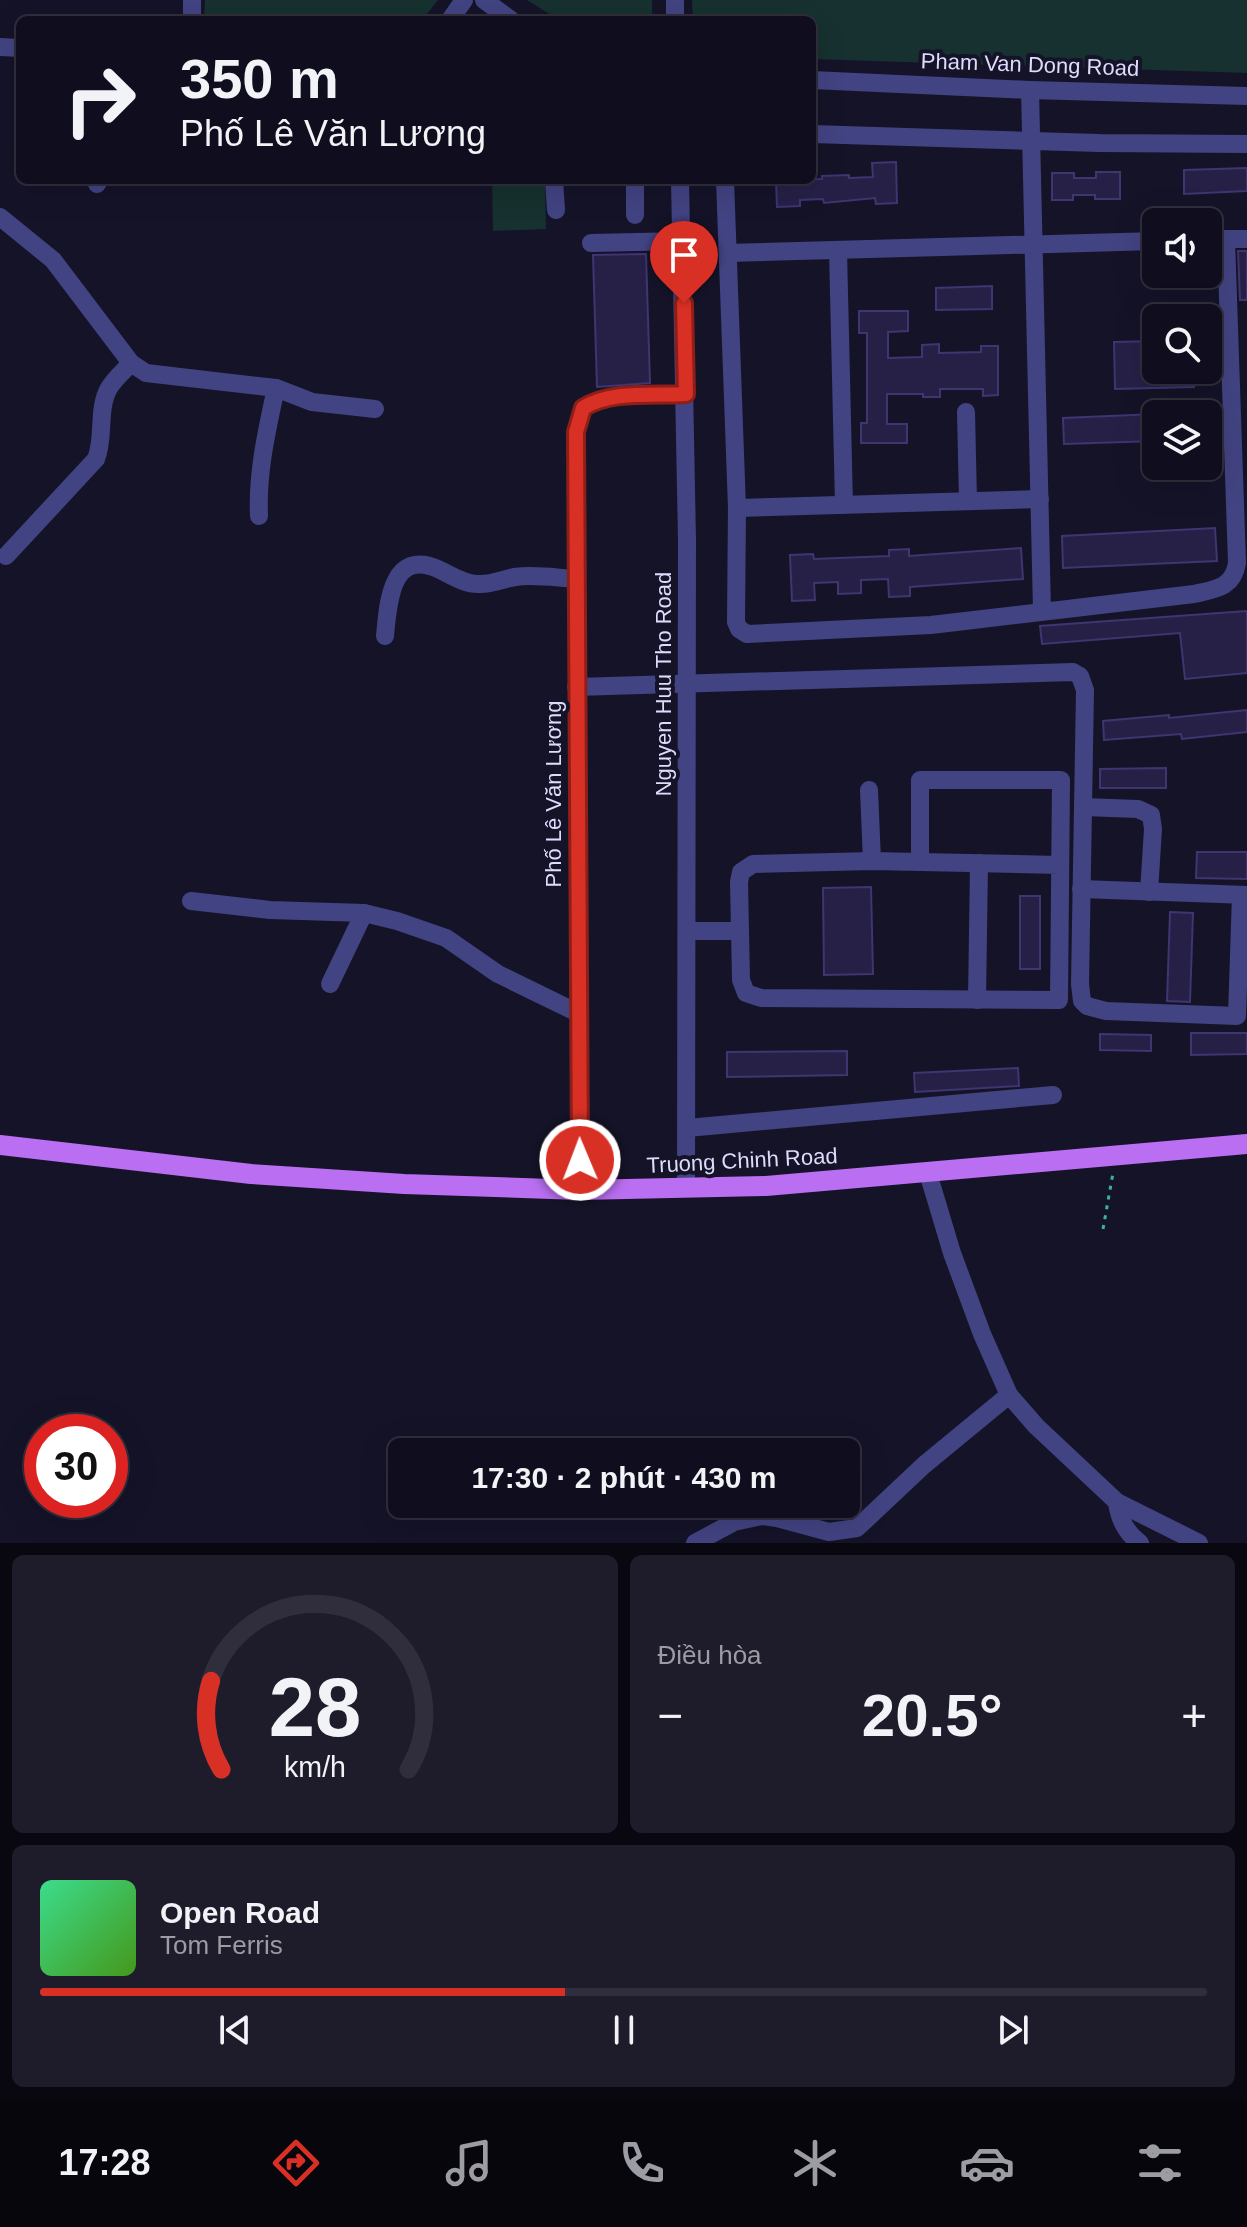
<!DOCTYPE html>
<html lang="vi">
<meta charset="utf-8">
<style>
:root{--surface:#100e1e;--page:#1e1c2b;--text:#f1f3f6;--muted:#9c9ca4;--line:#302e3c;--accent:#d93025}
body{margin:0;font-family:Helvetica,sans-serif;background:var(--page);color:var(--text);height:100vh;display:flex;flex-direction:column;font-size:30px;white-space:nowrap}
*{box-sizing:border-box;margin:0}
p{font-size:26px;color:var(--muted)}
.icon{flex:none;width:44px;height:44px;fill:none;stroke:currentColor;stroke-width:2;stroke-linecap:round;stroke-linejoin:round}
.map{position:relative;height:1543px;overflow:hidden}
.side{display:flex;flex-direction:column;gap:12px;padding:12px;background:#090810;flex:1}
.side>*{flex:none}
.guide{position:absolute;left:16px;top:16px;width:800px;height:168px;border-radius:12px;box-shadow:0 8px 32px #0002,0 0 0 2px var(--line);background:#100e1e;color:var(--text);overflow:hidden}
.tools{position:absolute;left:1142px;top:208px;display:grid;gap:16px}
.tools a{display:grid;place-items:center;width:80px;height:80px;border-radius:12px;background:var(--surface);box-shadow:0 8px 32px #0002,0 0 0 2px var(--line);font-size:40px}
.speed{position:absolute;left:24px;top:1414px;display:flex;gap:16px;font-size:40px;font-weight:700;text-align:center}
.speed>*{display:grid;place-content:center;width:104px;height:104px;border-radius:50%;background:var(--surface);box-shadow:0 8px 32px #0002,0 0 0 2px var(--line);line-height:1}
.speed .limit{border:12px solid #d22;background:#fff;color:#111}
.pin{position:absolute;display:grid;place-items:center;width:68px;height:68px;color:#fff;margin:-82px -34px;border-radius:50% 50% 50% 0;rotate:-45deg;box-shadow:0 0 8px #0007}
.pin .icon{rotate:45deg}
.me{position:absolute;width:88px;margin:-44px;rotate:359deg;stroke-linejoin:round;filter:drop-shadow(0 0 6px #0008)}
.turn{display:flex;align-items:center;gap:28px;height:168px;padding:0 32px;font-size:36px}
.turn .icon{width:104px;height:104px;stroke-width:2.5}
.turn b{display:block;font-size:56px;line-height:68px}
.big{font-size:60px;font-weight:600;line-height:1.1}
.side .card{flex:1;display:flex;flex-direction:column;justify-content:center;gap:12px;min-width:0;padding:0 28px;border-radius:12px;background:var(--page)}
.side .dial{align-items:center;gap:0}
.dial svg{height:208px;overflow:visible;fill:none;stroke:var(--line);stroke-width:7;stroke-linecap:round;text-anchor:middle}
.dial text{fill:var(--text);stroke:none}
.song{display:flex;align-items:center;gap:24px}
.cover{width:96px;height:96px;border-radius:12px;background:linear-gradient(135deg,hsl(150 70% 55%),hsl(100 70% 35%))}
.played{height:8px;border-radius:4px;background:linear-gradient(90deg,var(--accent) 45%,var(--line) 45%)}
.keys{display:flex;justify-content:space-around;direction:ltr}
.heat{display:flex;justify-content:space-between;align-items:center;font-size:44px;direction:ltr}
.side .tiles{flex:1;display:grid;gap:12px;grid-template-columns:1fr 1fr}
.card:last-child{grid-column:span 2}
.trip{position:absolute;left:388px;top:1438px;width:472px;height:80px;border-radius:12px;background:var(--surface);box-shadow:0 8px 32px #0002,0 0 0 2px var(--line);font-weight:600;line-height:80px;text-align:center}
.dock{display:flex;height:128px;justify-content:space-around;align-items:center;background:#06060c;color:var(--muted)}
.dock .icon{width:56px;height:56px}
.dock .current{color:var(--accent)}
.dock b{font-size:36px;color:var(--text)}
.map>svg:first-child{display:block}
</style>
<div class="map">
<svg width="1247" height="1543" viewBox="0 0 1247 1543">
<rect width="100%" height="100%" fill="#151328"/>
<g fill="#16312f">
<path d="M205 0H438L422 20H204Z"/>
<path d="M527 0H652V20H559Z"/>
<path d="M692 0H1247V73L812 59V20H693Z"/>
<path d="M492 180H545L546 229 493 231Z"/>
</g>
<g fill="#262047" stroke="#3e3571" stroke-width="2">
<path d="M896 162 897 203 876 204 875 198 824 203 823 199 800 200V206L777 207 776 180 822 179V176L849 175V178L873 177 872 163Z"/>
<path d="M1247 168V191L1184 194V170Z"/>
<path d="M1096 172H1120V199H1095V195H1073V200H1052V173H1074V178H1096Z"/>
<path d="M1238 251H1247V300H1240Z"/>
<path d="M646 254 650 383 597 387 593 255Z"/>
<path d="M992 286V309L936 310V288Z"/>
<path d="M859 311H908V331L888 332V358L922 357V345L939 344V353L981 352V346H998V395L983 396V389H940V397H923V394H887V424H907V443H861V423H867V333H859Z"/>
<path d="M1156 341V370H1194V387L1115 389 1114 342Z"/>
<path d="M1156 414V441L1064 444 1063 418Z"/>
<path d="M1215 528 1217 561 1063 568 1062 536Z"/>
<path d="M1021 548 1023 579 910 587V596L889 597 888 579 861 580V593L838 594V582L814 583 815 600 792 601 790 555 813 554 814 559 889 556V550L909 549V556Z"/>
<path d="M1247 611V673L1185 679 1180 633 1042 644 1040 626Z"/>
<path d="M1247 710V732L1182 739 1181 734 1104 740 1103 721 1169 715V718Z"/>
<path d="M1166 768V788H1100V769Z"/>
<path d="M1197 852H1247V879L1196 878Z"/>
<path d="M871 887 873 974 824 975 823 888Z"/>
<rect x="1020" y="896" width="20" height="73"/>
<path d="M1170 912 1193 913 1190 1002 1167 1001Z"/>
<path d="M1191 1033H1247V1054L1191 1055Z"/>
<path d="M1100 1034 1151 1035V1051L1100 1050Z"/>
<path d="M847 1051V1075L727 1077V1052Z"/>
<path d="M1018 1068 1019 1086 915 1092 914 1073Z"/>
</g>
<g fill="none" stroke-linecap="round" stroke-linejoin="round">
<path stroke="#3cb0a4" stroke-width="3" stroke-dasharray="4 6" stroke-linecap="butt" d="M1103 1229 1113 1173"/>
<g stroke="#424382" stroke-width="18">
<path d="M484 0 511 20"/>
<path d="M675 0V20"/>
<path d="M192 20V0"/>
<path d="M450 20 464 0"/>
<path d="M0 47 20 48"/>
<path d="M812 80 1030 90 1247 96"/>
<path d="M1030 90 1042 611"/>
<path d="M812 134 1099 143 1247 144"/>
<path d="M554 180 556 210"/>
<path d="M635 180V215"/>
<path d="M680 180 687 540 686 1188"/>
<path d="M725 180 737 508 736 622 739 629 747 634 931 625 1194 594C1216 589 1233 588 1237 563L1226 239"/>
<path d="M97 184 99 180"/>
<path d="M0 217 53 260 131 363 146 373 276 388 312 402 375 409"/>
<path d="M1208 239H1247"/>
<path d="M591 243 683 241"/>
<path d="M838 250 844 505"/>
<path d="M728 253 1156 241"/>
<path d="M966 412 968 501"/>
<path d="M737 508 1040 499"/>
<path d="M259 516C257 472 267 430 276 388"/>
<path d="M6 556 96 459C105 437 97 409 109 388 115 378 124 371 131 363"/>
<path d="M385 636C388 606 390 548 438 569 451 575 464 584 478 584 491 585 503 579 515 577 535 574 557 578 577 579"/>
<path d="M576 687 1073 672 1080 676 1085 690 1080 984 1082 1001 1087 1006 1106 1011 1237 1016 1241 895"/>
<path d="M869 790 872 861"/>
<path d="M1083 807 1138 809 1151 815 1153 829 1149 892"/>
<path d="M920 862V780H1061L1059 1000 761 998 746 993 741 980 739 882 741 872 753 864 872 861 1060 865"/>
<path d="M1081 889 1247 895"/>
<path d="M191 901 270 910 364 913 397 921 446 938 498 974 578 1013"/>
<path d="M688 931H738"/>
<path d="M330 984 364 913"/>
<path d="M977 1000 979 863"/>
<path d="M687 1128 1053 1095"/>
<path d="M928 1173 952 1253 982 1334 1009 1395 1036 1426 1117 1502 1199 1543"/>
<path d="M580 1190 576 432 583 408C612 390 653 396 686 394"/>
<path d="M1117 1502C1119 1519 1126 1533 1140 1543"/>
<path d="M695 1543 734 1522 762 1516 777 1518 829 1532 857 1528 924 1465 1009 1395"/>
</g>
<path stroke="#ba6ef1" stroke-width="20" d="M0 1145 251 1174 404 1184 580 1190 766 1186 1247 1144"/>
</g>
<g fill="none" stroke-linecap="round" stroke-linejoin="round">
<defs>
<path id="route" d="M580 1160 576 432 583 408C611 390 653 396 686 394L684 303"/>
</defs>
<use href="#route" stroke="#8d1f18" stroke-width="20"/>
<use href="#route" stroke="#d93025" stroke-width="14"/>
</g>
<g text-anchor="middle" stroke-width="8" stroke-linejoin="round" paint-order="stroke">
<g font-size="22" fill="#dedcfc" stroke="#151328">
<text transform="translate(1030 64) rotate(2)" y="8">Pham Van Dong Road</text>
<text transform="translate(663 684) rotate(-90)" y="8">Nguyen Huu Tho Road</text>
<text transform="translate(553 794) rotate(-90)" y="8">Phố Lê Văn Lương</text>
<text transform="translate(742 1160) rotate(-3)" y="8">Truong Chinh Road</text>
</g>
</g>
</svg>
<div class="tools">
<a><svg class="icon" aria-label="sound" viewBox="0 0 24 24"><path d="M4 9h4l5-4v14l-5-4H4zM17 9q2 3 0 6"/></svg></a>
<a><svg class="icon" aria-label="search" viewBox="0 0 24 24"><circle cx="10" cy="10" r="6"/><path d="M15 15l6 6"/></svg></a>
<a><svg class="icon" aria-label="layers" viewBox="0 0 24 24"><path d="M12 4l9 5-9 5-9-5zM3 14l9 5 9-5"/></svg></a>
</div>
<div class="speed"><div class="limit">30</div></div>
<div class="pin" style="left:684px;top:303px;background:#d93025"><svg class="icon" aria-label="arrive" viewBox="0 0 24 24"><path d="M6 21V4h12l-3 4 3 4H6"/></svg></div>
<svg class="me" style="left:580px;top:1160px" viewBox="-20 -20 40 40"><circle r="17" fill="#d93025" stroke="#fff" stroke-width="3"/><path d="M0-11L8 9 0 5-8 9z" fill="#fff"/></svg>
<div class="trip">17:30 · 2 phút · 430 m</div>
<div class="guide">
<div class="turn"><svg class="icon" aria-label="right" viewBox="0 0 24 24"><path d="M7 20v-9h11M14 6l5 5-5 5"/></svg><div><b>350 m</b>Phố Lê Văn Lương</div></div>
</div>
</div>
<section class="side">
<div class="tiles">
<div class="card dial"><svg viewBox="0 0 100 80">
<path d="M14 69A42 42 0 1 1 86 69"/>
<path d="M14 69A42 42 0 0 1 10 35" stroke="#d93025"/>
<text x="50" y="56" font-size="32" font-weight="700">28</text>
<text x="50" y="72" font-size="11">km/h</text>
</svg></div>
<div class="card"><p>Điều hòa</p>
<div class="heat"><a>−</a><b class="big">20.5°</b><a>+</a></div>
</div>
<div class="card">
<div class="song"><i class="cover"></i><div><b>Open Road</b><p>Tom Ferris</p></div></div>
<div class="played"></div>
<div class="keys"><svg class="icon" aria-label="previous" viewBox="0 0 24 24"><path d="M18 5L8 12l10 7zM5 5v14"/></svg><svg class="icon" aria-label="pause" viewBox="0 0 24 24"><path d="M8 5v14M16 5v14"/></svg><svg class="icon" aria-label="next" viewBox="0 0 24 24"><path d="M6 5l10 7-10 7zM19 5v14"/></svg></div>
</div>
</div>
</section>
<nav class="dock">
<b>17:28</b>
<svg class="icon current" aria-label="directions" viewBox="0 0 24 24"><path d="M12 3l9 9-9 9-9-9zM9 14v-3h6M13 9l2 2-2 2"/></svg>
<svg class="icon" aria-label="music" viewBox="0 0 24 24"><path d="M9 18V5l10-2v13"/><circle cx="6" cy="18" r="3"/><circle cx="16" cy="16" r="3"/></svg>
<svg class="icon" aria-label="phone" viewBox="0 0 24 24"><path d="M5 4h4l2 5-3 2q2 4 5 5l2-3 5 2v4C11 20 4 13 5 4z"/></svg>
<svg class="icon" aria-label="climate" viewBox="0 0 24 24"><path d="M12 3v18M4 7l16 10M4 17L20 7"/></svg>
<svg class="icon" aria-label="car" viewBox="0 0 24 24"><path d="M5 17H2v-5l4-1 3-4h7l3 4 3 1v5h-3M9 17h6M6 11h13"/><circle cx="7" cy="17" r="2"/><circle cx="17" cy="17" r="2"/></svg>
<svg class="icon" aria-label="filters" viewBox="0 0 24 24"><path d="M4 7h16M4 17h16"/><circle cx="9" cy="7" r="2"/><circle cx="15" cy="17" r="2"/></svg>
</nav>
